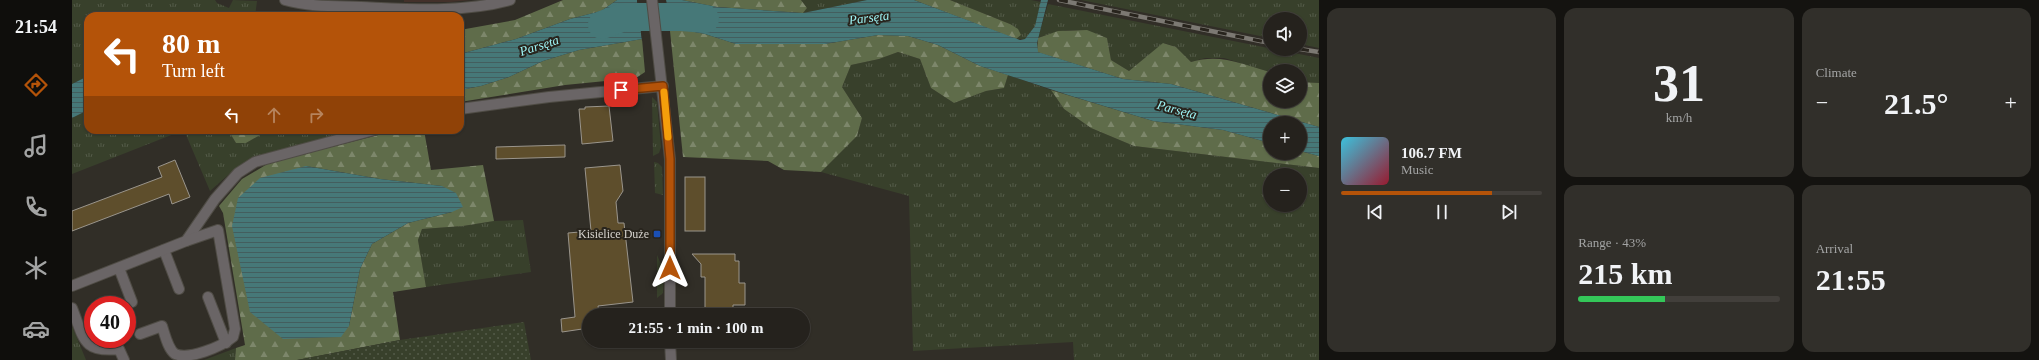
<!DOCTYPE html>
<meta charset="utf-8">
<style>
:root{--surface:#25221d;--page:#312f2a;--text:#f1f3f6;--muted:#a3a4a4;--line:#423f3b;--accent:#b45309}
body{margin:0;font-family:"Times New Roman",serif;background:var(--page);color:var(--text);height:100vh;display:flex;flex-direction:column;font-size:15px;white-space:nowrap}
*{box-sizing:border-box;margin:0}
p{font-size:13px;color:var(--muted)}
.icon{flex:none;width:22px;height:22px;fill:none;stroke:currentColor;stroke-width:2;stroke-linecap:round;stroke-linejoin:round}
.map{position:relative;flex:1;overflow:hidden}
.sheet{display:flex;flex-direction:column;gap:8px;padding:8px;background:#141310;width:720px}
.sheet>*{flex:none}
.top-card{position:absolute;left:12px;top:12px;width:380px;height:122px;border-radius:12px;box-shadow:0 1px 3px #0004,0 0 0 1px var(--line);background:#b45309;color:#fff;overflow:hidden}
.controls{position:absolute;left:1191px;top:12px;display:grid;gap:8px}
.controls a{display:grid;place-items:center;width:44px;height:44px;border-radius:50%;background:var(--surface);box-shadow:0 1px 3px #0004,0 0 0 1px var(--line);font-size:20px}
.speed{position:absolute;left:12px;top:296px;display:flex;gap:8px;font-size:20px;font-weight:700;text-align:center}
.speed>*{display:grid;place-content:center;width:52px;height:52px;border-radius:50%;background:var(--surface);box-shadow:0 1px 3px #0004,0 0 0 1px var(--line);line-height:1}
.speed .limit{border:6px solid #d22;background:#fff;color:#111}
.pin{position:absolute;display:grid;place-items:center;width:34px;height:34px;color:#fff;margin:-17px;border-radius:8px;box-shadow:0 2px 6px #0006}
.me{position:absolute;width:44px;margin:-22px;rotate:0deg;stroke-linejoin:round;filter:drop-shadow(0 0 3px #0008)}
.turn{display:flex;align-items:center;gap:14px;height:84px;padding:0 12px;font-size:18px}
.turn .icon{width:52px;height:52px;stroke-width:2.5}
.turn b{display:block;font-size:28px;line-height:34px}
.lanes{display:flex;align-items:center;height:38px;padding:0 12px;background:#0003;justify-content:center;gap:20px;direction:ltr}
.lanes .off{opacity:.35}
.big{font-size:30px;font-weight:700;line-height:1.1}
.sheet .card{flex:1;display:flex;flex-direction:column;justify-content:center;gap:6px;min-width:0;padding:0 14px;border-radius:12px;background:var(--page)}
.sheet .dial{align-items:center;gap:0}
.dial b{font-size:52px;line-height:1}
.song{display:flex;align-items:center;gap:12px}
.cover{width:48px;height:48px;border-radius:6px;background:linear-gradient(135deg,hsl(190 70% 55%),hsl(350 70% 35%))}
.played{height:4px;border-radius:2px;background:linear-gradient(90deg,var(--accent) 75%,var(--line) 75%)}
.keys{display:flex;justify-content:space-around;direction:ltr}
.heat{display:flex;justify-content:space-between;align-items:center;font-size:22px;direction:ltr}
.charge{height:6px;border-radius:3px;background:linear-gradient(90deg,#34c759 43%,var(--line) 0)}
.sheet .tiles{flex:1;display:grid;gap:8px;grid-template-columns:repeat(3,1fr)}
.card:first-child{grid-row:span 2}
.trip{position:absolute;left:510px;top:308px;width:228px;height:40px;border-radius:20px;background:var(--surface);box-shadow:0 1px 3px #0004,0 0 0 1px var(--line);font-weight:700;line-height:40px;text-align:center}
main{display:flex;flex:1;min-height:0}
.tabs{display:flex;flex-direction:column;width:72px;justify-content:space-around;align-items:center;background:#0f0e0c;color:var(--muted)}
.tabs .icon{width:28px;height:28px}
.tabs .active{color:var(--accent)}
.tabs b{font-size:18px;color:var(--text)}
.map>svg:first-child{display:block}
</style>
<main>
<nav class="tabs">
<b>21:54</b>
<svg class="icon active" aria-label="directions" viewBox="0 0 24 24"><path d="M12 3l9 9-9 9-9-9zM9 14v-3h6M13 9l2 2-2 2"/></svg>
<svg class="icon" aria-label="music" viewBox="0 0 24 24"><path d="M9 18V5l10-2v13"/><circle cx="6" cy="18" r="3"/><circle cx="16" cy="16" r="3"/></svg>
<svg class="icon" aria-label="phone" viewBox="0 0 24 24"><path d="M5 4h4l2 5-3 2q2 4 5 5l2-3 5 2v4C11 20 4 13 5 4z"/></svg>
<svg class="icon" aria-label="climate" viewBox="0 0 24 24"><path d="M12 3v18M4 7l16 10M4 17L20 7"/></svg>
<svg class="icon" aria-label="car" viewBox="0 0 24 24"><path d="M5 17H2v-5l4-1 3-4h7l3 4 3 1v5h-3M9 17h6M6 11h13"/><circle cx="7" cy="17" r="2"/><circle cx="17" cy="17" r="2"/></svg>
</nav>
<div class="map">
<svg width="1247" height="360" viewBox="0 0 1247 360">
<defs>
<pattern id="grass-tufts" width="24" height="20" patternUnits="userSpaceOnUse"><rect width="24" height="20" fill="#38402b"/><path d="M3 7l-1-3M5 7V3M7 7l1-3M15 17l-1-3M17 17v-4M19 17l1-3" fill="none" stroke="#545b49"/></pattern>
<pattern id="forest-firs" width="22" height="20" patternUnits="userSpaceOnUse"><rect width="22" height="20" fill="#5f6c4a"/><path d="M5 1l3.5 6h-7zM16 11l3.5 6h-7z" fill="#7d876b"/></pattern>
<pattern id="garden-dots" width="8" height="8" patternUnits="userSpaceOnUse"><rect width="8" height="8" fill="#38402b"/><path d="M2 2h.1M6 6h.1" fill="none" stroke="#545b49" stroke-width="1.8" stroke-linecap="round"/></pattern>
<pattern id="water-rules" width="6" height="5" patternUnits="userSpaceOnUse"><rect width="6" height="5" fill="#467878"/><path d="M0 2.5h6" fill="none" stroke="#435e5e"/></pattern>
</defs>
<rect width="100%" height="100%" fill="#312e27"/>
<path fill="#43312a" d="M332 0H399L378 2H332Z"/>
<g fill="url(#grass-tufts)" fill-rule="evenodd">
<path d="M0 0H143L145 3 157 8 161 0 185 1 183 16H16V76L0 84Z"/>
<path d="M729 0H795L731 13 735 8Z"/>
<path d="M878 0H959L969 2 963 26 953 39H944L949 35 938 24Z"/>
<path d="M1009 0H1247V48L1228 44V19H1198V38Z"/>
<path d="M976 4 1247 58V83L1228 82V71L1198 72 1152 58H1133L1119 62 1104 47 1092 43 1057 71 1039 60 1035 38C1008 27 994 28 966 38Z"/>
<path d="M826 52 848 59 859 88 882 103 914 91 932 88 936 75 979 90 992 109 1019 128 1062 146 1247 168V360H1002L1001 342 841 351 837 196 749 172 785 136 790 118 770 87 779 65 807 59ZM1198 175H1228V205H1198Z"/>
<path d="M580 97 585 102 589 147 587 153 581 156Z"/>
<path d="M16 110V130H156L164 143H174L197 130H286L185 156 164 168 138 191 112 130 0 174V118Z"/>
<path d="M582 162 586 163 590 167 591 195 583 193Z"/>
<path d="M451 220 459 272 354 287 346 240 350 229 391 226 422 221Z"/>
<path d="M585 255 592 271 591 293 585 298Z"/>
<path d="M0 326 14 360H0Z"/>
<path d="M164 348 163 360H132Z"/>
</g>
<g fill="url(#forest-firs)" fill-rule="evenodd">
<path d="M491 0H545L529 11 498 19 444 39 388 54V30L443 20Z"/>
<path d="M610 0H729L735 8 731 13 645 7Z"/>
<path d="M842 0H878L938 24 946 29 949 35 944 39Z"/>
<path d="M607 29 633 34 664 44H753L806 35 836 36 866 45 908 66 936 75 932 88 914 91 882 103 859 88 848 59 826 52 807 59 779 65 770 87 790 118 785 136 749 172 712 170 696 161 611 157 598 31Z"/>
<path d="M1015 30 1035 38 1039 60 1057 71 1091 43 1104 47 1119 62C1148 53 1170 64 1198 72V101H1228V82L1247 83V127L1099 84 1051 79 965 52 966 38 986 31Z"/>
<path d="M570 39 573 72 564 78 493 85 388 102V90L409 86 437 77 471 61 507 50Z"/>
<path d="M979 90 1081 121 1151 130 1198 143V153H1228V151L1247 156V168L1062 146 1019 128 992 109Z"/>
<path d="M156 130H197L174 143H164Z"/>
<path d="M326 130H352L359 170 411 165 422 221 391 226 350 229 346 240 354 287 321 292 328 340 225 360H163L164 348 173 345 151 213 147 206 170 179 197 163ZM234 166 308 179 370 186 380 212 336 223 300 244 288 269 277 326Z"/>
</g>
<path fill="url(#garden-dots)" d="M452 322 459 360H225L328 340Z"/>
<g fill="url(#water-rules)">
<path d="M545 0H565L570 39 507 50 471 61 437 77 409 86 388 90V54L444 39 498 19 529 11Z"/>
<path d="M594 0H610L645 7 731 13 795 0H842L948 40 953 39 963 26 969 0H976L965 43 966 52 1051 79 1099 84 1247 127V156L1228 151V123H1198V143L1151 130 1081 121 996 95 908 66 866 45 836 36 806 35 753 44H664L633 34 607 29 598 31Z"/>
<path d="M16 76V110L0 118V84Z"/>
<path d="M234 166 308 179 370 186 384 193 391 207 380 212 336 223 300 244 288 269 277 326 269 337 211 339 178 312 160 226 166 198 188 178Z"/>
</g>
<g fill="#312e27">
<path d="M565 0H567L572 39 570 41Z"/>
<path d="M592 0H594L598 33 596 31Z"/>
</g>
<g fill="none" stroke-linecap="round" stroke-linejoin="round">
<path stroke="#467878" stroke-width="28" d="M530 25 552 17H610L633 19"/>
</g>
<g fill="#5e4e2c" stroke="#9a958c">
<path d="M537 106 541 141 510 144 507 109H513V107Z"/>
<path d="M493 145V157L424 159V147Z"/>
<path d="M103 160 118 197 100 204 97 194 0 231V211L90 177 86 167Z"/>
<path d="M548 165 551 191 544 202 546 223H552L561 302 526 306 527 315H517V328L490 332 489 319 503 317 496 233 519 231 513 168Z"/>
<rect x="613" y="177" width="20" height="54"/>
<path d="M620 254H663V261H667V283H673V305H661V315H633V277H629V264Z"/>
</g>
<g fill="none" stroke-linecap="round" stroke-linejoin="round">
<defs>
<g id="minor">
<path d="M213 0C238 7 264 6 289 7 338 9 391 13 438 0"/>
<path d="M580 0 598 159V315"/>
<path d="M388 109 477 97 591 86"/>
<path d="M92 250 107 289"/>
<path d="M47 268 60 302"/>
<path d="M0 286 114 241 143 199 166 173 183 162 302 130"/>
<path d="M136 297 154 343"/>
<path d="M0 308C12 338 10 353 47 349L52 360"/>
<path d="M68 334 90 326C93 335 96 349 103 354 117 360 149 347 161 337L163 329 146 230 114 241"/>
<path d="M598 341 599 360"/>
</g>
</defs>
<use href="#minor" stroke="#4f4c45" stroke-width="12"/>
<use href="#minor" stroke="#6a6566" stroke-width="10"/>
<defs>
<g id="rail">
<path d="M987 0 1198 43"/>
<path d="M1228 49 1247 52"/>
</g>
</defs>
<use href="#rail" stroke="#7c7973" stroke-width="4.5"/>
<use href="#rail" stroke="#28241d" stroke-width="3" stroke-dasharray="9" stroke-linecap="butt"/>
</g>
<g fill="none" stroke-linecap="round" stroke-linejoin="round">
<defs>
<path id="route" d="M549 90 591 86 598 159V268"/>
</defs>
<use href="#route" stroke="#753606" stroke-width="10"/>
<use href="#route" stroke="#b45309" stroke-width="7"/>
<path stroke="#f59e0b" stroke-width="7" d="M592 92 596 137"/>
</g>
<rect fill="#1a4fb4" stroke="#28241d" stroke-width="1.5" x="581" y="230" width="8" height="8" rx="2"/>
<g text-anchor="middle" stroke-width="4" stroke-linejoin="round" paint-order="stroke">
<g font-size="12" fill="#d6d3ce" stroke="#28241d" text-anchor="end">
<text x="577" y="238">Kisielice Duże</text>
</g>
<g font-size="13" font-style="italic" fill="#9ef5f6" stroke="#28241d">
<text transform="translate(797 17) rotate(-7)" y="5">Parsęta</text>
<text transform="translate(467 45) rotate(-18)" y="5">Parsęta</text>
<text transform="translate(1105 109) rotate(15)" y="5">Parsęta</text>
</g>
</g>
</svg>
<div class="controls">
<a><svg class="icon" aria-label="sound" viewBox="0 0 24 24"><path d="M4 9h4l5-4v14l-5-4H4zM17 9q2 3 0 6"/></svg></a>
<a><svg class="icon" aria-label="layers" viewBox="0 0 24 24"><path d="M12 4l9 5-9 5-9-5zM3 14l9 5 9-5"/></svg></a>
<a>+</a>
<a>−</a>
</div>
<div class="speed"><div class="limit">40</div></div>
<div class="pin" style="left:549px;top:90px;background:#d93025"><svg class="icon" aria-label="arrive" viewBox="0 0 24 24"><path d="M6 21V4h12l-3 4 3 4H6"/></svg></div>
<svg class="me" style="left:598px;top:268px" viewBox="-20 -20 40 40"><path d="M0-17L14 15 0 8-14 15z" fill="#b45309" stroke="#fff" stroke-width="4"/></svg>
<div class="trip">21:55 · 1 min · 100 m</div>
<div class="top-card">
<div class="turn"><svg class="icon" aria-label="left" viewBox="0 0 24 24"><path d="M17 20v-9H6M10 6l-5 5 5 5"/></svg><div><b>80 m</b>Turn left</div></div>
<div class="lanes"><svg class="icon" aria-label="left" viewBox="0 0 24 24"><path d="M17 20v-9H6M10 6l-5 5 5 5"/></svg><svg class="icon off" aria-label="ahead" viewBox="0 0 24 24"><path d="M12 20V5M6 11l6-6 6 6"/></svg><svg class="icon off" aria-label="right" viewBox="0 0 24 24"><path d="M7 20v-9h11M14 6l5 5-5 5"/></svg></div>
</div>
</div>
<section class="sheet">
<div class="tiles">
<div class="card">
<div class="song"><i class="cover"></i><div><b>106.7 FM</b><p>Music</p></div></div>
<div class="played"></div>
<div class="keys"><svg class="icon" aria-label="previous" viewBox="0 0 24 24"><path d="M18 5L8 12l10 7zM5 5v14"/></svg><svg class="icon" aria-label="pause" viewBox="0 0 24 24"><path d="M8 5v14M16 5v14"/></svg><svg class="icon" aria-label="next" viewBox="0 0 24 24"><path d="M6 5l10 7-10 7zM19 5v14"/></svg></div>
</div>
<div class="card dial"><b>31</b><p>km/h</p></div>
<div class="card"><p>Climate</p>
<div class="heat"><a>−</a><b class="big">21.5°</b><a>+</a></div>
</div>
<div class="card"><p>Range · 43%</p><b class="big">215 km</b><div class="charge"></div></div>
<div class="card"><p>Arrival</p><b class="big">21:55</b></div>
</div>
</section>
</main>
